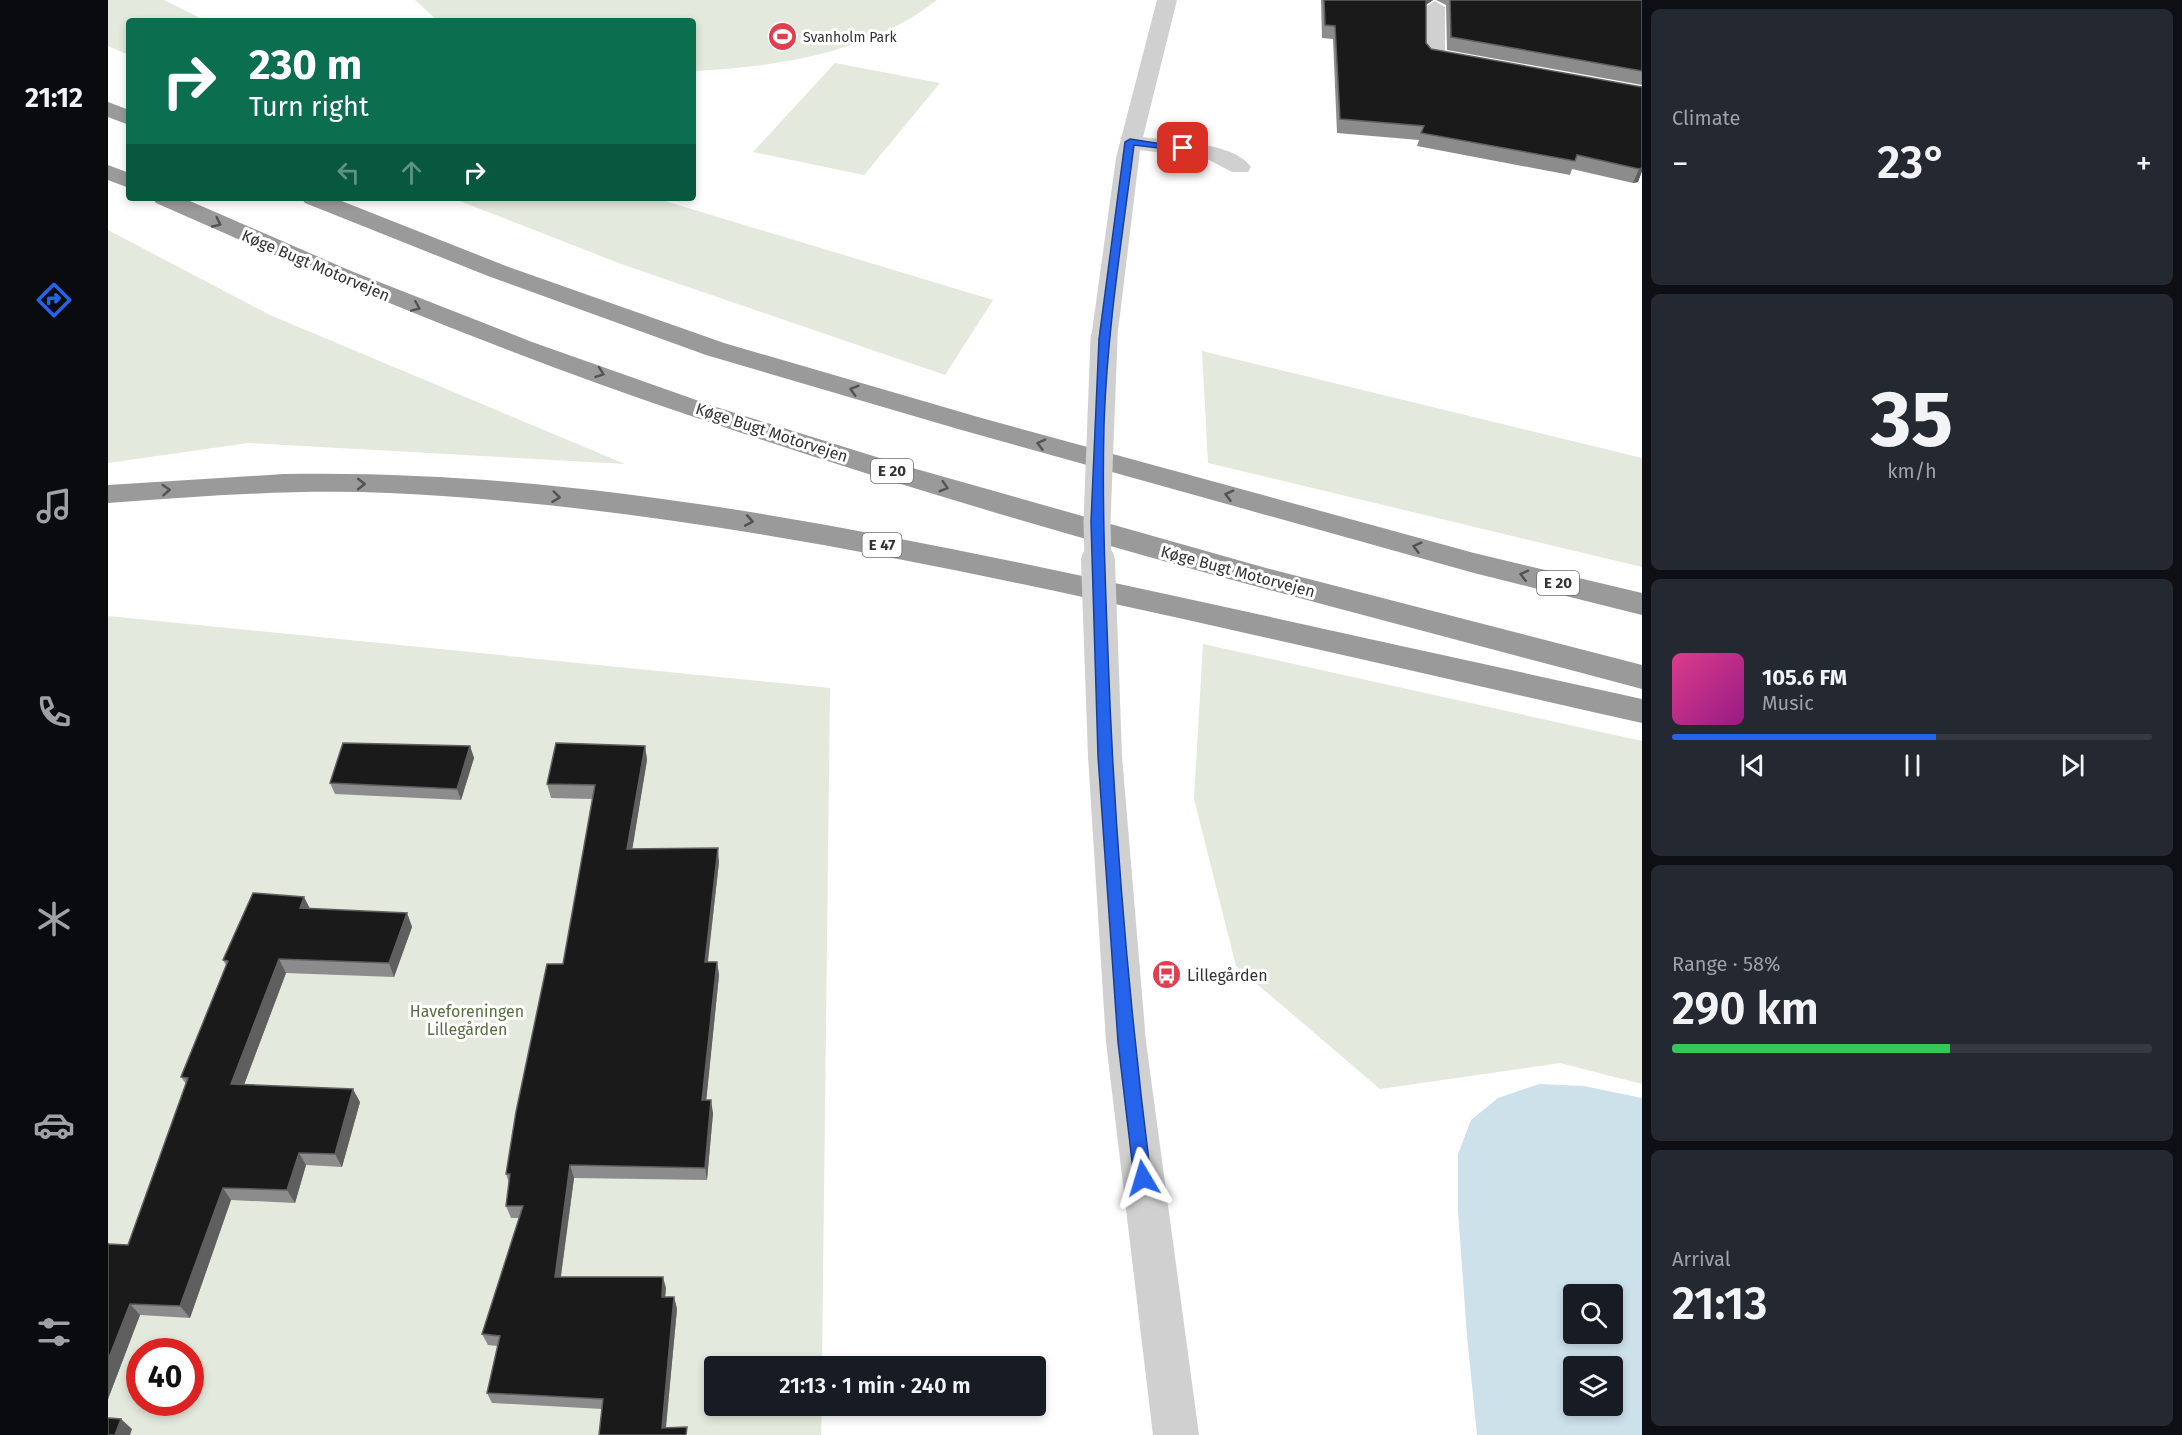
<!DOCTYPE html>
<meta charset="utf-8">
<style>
:root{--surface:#171b24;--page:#242831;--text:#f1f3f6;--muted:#9ea1a6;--line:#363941;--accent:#2563eb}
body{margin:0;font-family:"Fira Sans",sans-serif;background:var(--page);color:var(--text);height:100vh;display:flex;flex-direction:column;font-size:22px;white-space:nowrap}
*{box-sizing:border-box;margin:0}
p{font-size:20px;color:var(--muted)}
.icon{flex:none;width:33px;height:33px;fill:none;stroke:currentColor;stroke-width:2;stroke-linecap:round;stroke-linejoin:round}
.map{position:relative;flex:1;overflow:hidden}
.sheet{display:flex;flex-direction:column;gap:9px;padding:9px;background:#0d0f14;width:540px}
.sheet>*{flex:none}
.top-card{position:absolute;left:18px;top:18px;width:570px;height:183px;border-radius:6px;box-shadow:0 3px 9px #0003;background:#0b6e4f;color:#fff;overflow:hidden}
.fabs{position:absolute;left:1455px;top:1284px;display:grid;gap:12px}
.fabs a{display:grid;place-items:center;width:60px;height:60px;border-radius:6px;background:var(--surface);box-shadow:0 3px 9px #0003;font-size:30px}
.speed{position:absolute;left:18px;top:1338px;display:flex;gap:12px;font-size:30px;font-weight:700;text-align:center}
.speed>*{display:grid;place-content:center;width:78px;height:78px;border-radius:50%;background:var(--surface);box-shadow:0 3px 9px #0003;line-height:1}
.speed .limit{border:9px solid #d22;background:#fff;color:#111}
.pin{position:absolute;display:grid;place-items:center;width:51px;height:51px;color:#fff;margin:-26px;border-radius:12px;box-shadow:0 3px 9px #0006}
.me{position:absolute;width:66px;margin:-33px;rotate:353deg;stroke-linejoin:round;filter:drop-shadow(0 0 4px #0008)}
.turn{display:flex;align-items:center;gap:21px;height:126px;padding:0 24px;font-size:27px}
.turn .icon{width:78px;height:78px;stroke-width:2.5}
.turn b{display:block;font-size:42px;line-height:51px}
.lanes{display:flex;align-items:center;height:57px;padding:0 24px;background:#0003;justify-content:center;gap:30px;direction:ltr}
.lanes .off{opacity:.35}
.big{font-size:45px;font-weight:600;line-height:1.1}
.sheet .card{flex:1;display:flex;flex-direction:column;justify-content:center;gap:9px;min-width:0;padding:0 21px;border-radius:9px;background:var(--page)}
.sheet .dial{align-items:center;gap:0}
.dial b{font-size:78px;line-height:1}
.song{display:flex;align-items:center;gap:18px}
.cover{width:72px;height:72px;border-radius:9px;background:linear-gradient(135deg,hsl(330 70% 55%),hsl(310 70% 35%))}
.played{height:6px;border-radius:3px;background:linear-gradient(90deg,var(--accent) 55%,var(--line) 55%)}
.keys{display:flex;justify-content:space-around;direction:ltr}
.heat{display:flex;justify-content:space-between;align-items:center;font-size:33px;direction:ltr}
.charge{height:9px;border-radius:4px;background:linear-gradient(90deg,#34c759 58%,var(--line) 0)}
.trip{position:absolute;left:596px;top:1356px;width:342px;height:60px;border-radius:6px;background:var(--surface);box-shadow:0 3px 9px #0003;font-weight:600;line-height:60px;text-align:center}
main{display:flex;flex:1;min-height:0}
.menu{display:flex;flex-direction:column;width:108px;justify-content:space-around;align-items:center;background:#090b0e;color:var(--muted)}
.menu .icon{width:42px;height:42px}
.menu .on{color:var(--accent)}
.menu b{font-size:27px;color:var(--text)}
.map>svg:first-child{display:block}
</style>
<main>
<nav class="menu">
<b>21:12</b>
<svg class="icon on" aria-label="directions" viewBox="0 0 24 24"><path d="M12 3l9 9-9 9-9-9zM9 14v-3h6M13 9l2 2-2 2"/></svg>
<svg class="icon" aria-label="music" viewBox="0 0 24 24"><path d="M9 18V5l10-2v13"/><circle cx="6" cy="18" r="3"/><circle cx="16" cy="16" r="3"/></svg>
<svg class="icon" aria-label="phone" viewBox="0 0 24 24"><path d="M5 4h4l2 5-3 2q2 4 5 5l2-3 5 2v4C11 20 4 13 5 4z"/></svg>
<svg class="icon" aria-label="climate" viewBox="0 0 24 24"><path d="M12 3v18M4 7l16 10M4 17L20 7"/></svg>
<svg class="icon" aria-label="car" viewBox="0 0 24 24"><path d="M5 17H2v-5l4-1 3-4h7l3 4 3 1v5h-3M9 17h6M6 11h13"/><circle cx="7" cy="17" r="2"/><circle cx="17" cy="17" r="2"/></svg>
<svg class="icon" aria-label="filters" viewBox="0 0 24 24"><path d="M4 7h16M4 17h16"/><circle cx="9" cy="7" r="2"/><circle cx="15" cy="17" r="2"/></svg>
</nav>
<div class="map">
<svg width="1534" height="1435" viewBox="0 0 1534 1435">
<rect width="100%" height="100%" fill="#fff"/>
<g fill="#e3e9dc" fill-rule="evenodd">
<path d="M0 0H56L98 21H21V55L0 46Z"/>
<path d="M307 0H829C762 53 668 67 585 71V21H330Z"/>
<path d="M727 63 832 83 756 175 645 152Z"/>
<path d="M344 198H547L885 300 837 375 516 265Z"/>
<path d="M0 230 162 315 517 464 140 443 0 463Z"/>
<path d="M1094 351 1534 458V567L1100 463Z"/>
<path d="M0 616 722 688 714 1366H606V1406H714L713 1435H0ZM32 1352H82V1402H32Z"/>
<path d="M1095 644 1534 741V1084L1452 1063 1272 1089 1128 966 1086 799Z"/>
</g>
<path fill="#cde1eb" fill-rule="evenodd" d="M1431 1084 1476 1086 1534 1098V1435H1369L1359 1336 1350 1211V1154L1363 1120 1390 1098ZM1466 1294H1504V1334H1466ZM1466 1366H1504V1406H1466Z"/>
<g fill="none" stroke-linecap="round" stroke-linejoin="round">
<g fill="#d0d0d0" fill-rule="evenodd">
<path d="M1049 0H1069L1035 137C1063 141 1126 142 1143 167L1140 172H1124L1099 159 1032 150 1009 339 1005 344 996 347 987 344 983 339 1008 158Z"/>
<path d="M1327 1 1337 7V52L1373 59 1376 63 1373 67 1366 69 1320 60 1317 56V7Z"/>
<path d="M997 743 1009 747 1014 756 1038 1042 1091 1435H1045L998 1042 980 756 985 747Z"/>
</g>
<g fill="#9a9a9a" fill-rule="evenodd">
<path d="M0 102 21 110V125L0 117Z"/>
<path d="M0 165 21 173V188L0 180Z"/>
<path d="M44 198H75L243 271 424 342 608 407 794 465 1158 568 1534 665V689C1217 605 899 524 589 418 404 356 225 282 48 203Z"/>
<path d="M193 198H226L398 266 616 343 870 417 1366 553 1534 593V615L1366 573 850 429 598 355 380 276 197 203Z"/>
<path d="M176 474C442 469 706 519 965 574 1155 615 1344 657 1534 699V723C1351 682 1168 639 984 599 752 549 519 504 281 493 187 489 94 496 0 503V485Z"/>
</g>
<path stroke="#d0d0d0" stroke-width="27" d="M990 563 989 522 996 339"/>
<path stroke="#d0d0d0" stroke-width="34" d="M990 561 997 756"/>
</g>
<g fill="#8c8c8c">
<path d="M1213 0H1325L1318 5V43L1323 49 1534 87V171L1530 182 1525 183 1464 169 1462 175 1309 146 1311 140 1229 133 1225 39 1214 38Z"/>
<path d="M1328 0H1534V85L1339 50 1338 5Z"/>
<path d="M362 746 366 758 353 800 227 794 222 783Z"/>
<path d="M537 746 539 760 524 849 611 862 600 962H609L611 975 598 1100 605 1113 599 1180 466 1178 453 1277 558 1288 557 1297H566L569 1309 558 1428 581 1435 494 1409 384 1403 379 1393 389 1346 380 1345 374 1334 411 1218H403L398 1206 401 1183 398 1174 455 964 484 799 443 798 439 784Z"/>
<path d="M196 897 202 909 299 913 304 927 286 977 178 973 136 1085 252 1102 234 1167 198 1165 187 1203 123 1200 82 1318 32 1315 0 1399V1244L20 1245 78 1084 73 1077 118 965 115 960Z"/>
</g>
<g fill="#5f5f5f">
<path d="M1317 0H1325L1315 7Z"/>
<path d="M1534 168V171L1530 182 1525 183 1531 169Z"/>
<path d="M362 746 366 758 353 800 349 789Z"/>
<path d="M537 746 539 760 522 863 519 849Z"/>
<path d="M610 848 611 862 598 975 597 962Z"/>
<path d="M196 897 203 911 192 908Z"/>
<path d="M299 913 304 927 286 977 281 963Z"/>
<path d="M171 959 178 973 131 1098 123 1084Z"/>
<path d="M609 962 611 975 597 1113 594 1100Z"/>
<path d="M245 1089 252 1102 234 1167 227 1154Z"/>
<path d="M603 1100 605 1113 599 1180 597 1168Z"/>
<path d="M191 1153 198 1165 187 1203 179 1190Z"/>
<path d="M462 1165 466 1178 451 1288 447 1277Z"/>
<path d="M115 1188 123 1200 82 1318 72 1306Z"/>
<path d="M555 1277 558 1288 556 1308 554 1297Z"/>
<path d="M566 1297 569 1309 557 1435 554 1428Z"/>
<path d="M22 1304 32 1315 0 1399V1360Z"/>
<path d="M13 1419 24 1429 22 1435H7Z"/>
</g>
<g fill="#1a1a1a" stroke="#5f5f5f" stroke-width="1.5">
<path d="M1216 0H1318V43L1323 49 1534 87V168L1531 169 1469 155 1467 161 1313 133 1316 126 1232 119 1227 26 1217 25Z"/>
<path d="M1342 0H1534V71L1343 37Z"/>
<path d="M235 743 362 746 349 789 222 783Z"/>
<path d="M448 743 537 746 519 849 610 848 597 962H609L594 1100H603L597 1168 462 1165 447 1277H555L554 1297H566L554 1428 579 1427 578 1435H491L495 1399 379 1393 392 1336 374 1334 415 1206H398L402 1174H398L408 1112 439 964H455L487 785 439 784Z"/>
<path d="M145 893 196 897 192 908 299 913 281 963 171 959 123 1084 245 1089 227 1154 191 1153 179 1190 115 1188 72 1306 22 1304 0 1360V1244L20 1245 80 1078 73 1077 120 961 115 960Z"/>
<path d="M0 1418 13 1419 7 1435H0Z"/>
</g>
<defs><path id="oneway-chevron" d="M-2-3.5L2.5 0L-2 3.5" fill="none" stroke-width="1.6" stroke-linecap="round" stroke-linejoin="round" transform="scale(1.5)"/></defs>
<g stroke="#525252">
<use href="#oneway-chevron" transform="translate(109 223) rotate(25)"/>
<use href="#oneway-chevron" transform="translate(308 307) rotate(23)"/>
<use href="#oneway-chevron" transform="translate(492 373) rotate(20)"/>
<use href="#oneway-chevron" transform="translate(746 390) rotate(-164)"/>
<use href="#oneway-chevron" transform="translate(933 444) rotate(-165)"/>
<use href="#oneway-chevron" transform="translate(253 484)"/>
<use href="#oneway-chevron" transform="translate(836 487) rotate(17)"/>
<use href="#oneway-chevron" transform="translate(58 490) rotate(-4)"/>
<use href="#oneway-chevron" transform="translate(1121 495) rotate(-165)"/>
<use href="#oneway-chevron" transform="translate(448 497) rotate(7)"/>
<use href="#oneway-chevron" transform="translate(641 521) rotate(10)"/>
<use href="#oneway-chevron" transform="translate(1309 547) rotate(-165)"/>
<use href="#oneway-chevron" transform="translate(1416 575) rotate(-166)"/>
</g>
<path fill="#2563eb" stroke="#184099" stroke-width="1.5" d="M1022 139 1080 148 1075 151 1026 145C1014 238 999 331 996 425 994 501 997 577 1000 654 1006 829 1021 1004 1043 1178L1041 1183 1035 1186 1029 1183 1026 1178 1010 1042 990 756 983 522 991 339 1017 142Z"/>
<defs>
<symbol id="stadium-disc" viewBox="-11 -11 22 22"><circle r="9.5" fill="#e13e50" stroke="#fff"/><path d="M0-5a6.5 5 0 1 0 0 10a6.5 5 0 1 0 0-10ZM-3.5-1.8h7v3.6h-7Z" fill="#fff"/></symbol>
<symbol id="bus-disc" viewBox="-11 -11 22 22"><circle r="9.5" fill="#e13e50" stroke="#fff"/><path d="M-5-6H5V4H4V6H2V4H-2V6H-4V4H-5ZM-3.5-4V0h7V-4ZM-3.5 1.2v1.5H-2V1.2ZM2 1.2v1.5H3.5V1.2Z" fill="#fff"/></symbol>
</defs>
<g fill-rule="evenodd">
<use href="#stadium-disc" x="658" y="20" width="33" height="33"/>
<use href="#bus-disc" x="1042" y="958" width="33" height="33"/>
</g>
<g text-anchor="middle" stroke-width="6" stroke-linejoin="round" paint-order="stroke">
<g font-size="14" fill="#333" stroke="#fff" text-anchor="start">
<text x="695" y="42">Svanholm Park</text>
</g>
<g fill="#fff" stroke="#707070" stroke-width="1.5">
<rect x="763" y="459" width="42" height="24" rx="4.5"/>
<rect x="754.5" y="533" width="39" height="24" rx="4.5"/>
<rect x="1429" y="571" width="42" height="24" rx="4.5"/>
</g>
<g font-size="15" font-weight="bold" fill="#333">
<text x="784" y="476">E 20</text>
<text x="774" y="550">E 47</text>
<text x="1450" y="588">E 20</text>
</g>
<g font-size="16" fill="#333" stroke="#fff">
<text transform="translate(208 265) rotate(23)" y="6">Køge Bugt Motorvejen</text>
<text transform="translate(664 432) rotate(18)" y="6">Køge Bugt Motorvejen</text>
<text transform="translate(1130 571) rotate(15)" y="6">Køge Bugt Motorvejen</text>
</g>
<g font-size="16" fill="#333" stroke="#fff" text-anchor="start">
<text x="1079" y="981">Lillegården</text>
</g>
<g font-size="16" fill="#586e40" stroke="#fff">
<text x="359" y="1017">Haveforeningen<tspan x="359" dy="18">Lillegården</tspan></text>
</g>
</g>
</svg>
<div class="fabs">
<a><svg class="icon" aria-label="search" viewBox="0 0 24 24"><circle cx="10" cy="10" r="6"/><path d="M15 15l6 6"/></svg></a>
<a><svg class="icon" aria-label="layers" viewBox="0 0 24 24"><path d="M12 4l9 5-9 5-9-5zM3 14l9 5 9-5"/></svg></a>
</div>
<div class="speed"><div class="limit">40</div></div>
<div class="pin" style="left:1075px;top:148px;background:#d93025"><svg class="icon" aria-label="arrive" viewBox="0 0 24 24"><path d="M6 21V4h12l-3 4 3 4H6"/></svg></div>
<svg class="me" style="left:1035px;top:1178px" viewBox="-20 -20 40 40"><path d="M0-17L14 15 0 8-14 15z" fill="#2563eb" stroke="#fff" stroke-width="4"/></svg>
<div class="trip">21:13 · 1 min · 240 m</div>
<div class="top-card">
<div class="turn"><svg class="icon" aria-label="right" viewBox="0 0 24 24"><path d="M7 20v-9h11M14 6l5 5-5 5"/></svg><div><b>230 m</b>Turn right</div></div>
<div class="lanes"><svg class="icon off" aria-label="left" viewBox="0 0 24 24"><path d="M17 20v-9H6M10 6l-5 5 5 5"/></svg><svg class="icon off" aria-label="ahead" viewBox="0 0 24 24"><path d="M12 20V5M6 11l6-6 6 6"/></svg><svg class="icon" aria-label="right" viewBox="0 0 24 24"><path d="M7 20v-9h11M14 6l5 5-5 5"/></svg></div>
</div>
</div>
<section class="sheet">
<div class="card"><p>Climate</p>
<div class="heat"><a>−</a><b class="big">23°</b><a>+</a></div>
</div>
<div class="card dial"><b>35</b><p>km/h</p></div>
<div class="card">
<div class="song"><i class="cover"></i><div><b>105.6 FM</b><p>Music</p></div></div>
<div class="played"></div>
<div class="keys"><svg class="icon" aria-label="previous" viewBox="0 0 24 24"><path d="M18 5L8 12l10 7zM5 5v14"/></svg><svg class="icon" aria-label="pause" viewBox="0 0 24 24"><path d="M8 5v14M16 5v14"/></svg><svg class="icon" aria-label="next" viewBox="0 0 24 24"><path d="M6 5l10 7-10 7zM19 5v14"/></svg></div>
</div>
<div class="card"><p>Range · 58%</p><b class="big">290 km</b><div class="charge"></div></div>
<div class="card"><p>Arrival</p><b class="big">21:13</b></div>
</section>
</main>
